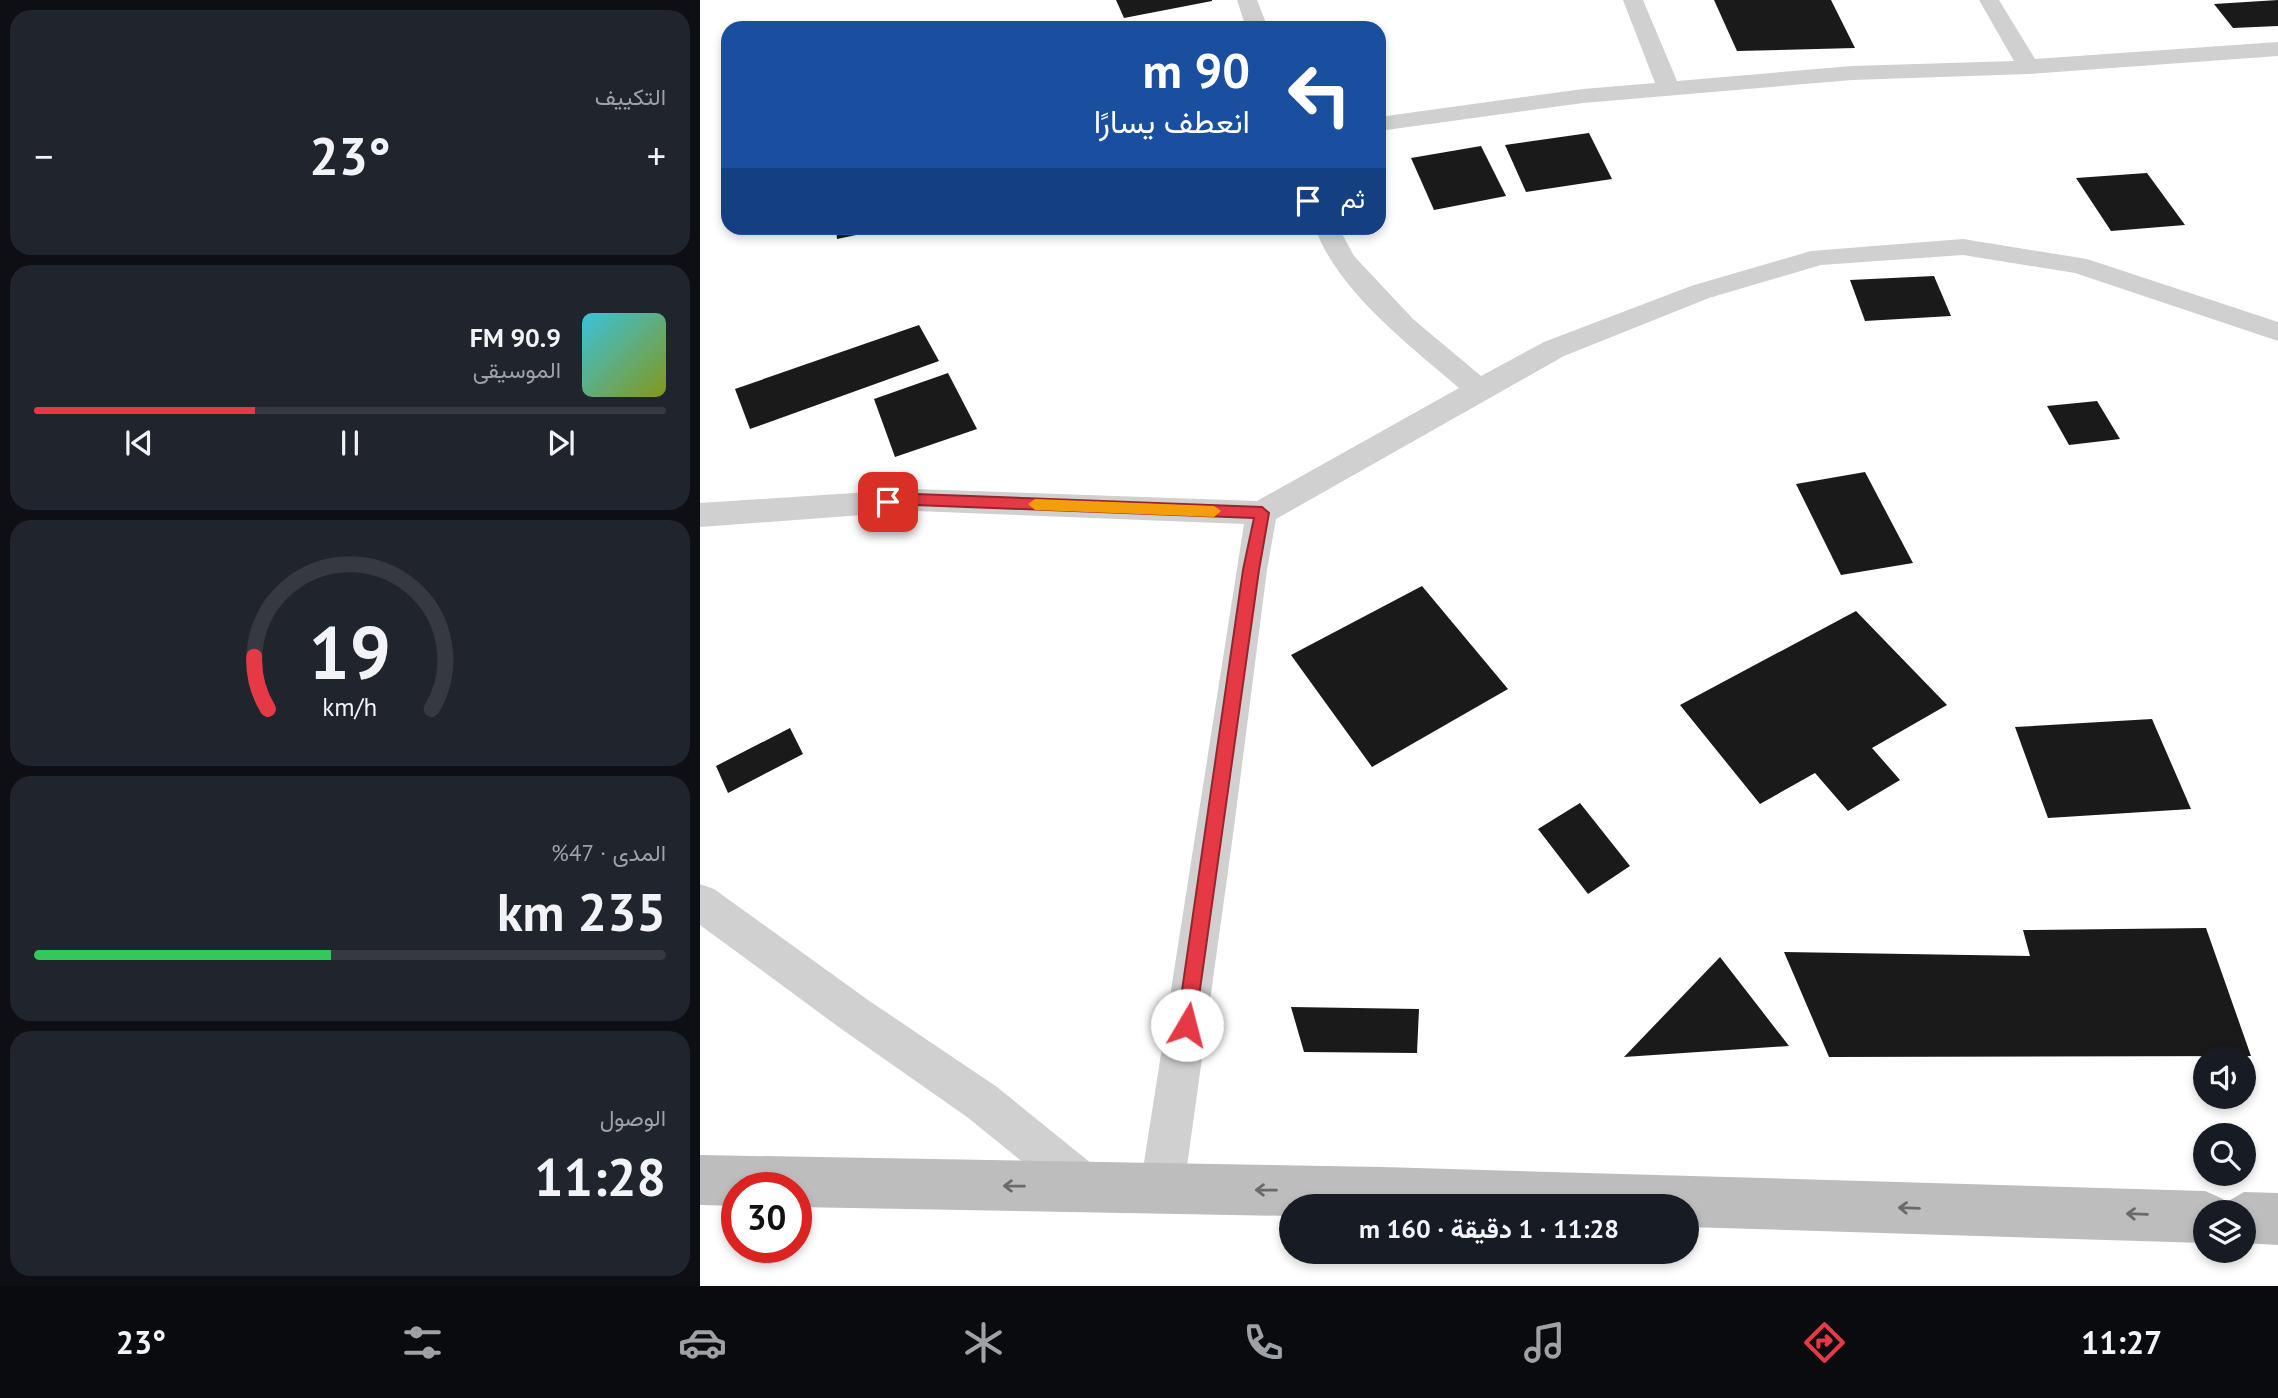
<!DOCTYPE html>
<html lang="ar">
<meta charset="utf-8">
<style>
:root{--surface:#171b24;--page:#20242c;--text:#f1f3f6;--muted:#9ea1a6;--line:#363941;--accent:#e63946}
body{margin:0;font-family:"PT Sans",Vazirmatn,sans-serif;background:var(--page);color:var(--text);direction:rtl;height:100vh;display:flex;flex-direction:column;font-size:26px;white-space:nowrap}
*{box-sizing:border-box;margin:0}
p{font-size:23px;color:var(--muted)}
.icon{flex:none;width:38px;height:38px;fill:none;stroke:currentColor;stroke-width:2;stroke-linecap:round;stroke-linejoin:round}
.map{position:relative;flex:1;overflow:hidden;direction:ltr}
.sheet{display:flex;flex-direction:column;gap:10px;padding:10px;background:#0d0f14;width:700px}
.sheet>*{flex:none}
.top-card{position:absolute;left:21px;top:21px;width:665px;height:214px;border-radius:21px;box-shadow:0 4px 10px #0003;direction:rtl;background:#1a4fa0;color:#fff;overflow:hidden}
.tools{position:absolute;left:1493px;top:1046px;display:grid;gap:14px}
.tools a{display:grid;place-items:center;width:63px;height:63px;border-radius:50%;background:var(--surface);box-shadow:0 4px 10px #0003;font-size:35px}
.speed{position:absolute;left:21px;top:1172px;display:flex;gap:14px;font-size:35px;font-weight:700;text-align:center}
.speed>*{display:grid;place-content:center;width:91px;height:91px;border-radius:50%;background:var(--surface);box-shadow:0 4px 10px #0003;line-height:1}
.speed .limit{border:10px solid #d22;background:#fff;color:#111}
.pin{position:absolute;display:grid;place-items:center;width:60px;height:60px;color:#fff;margin:-30px;border-radius:14px;box-shadow:0 4px 10px #0006}
.me{position:absolute;width:77px;margin:-38px;rotate:8deg;stroke-linejoin:round;filter:drop-shadow(0 0 5px #0008)}
.turn{display:flex;align-items:center;gap:24px;height:147px;padding:0 21px;font-size:32px}
.turn .icon{width:91px;height:91px;stroke-width:2.5}
.turn b{display:block;font-size:49px;line-height:60px}
.then{display:flex;align-items:center;height:66px;padding:0 21px;background:#0003;gap:14px;font-size:26px}
.big{font-size:52px;font-weight:700;line-height:1.1}
.sheet .card{flex:1;display:flex;flex-direction:column;justify-content:center;gap:10px;min-width:0;padding:0 24px;border-radius:21px;background:var(--page)}
.sheet .dial{align-items:center;gap:0}
.dial svg{height:182px;overflow:visible;fill:none;stroke:var(--line);stroke-width:7;stroke-linecap:round;text-anchor:middle}
.dial text{fill:var(--text);stroke:none}
.song{display:flex;align-items:center;gap:21px}
.cover{width:84px;height:84px;border-radius:10px;background:linear-gradient(135deg,hsl(190 70% 55%),hsl(70 70% 35%))}
.played{height:7px;border-radius:4px;background:linear-gradient(90deg,var(--accent) 35%,var(--line) 35%)}
.keys{display:flex;justify-content:space-around;direction:ltr}
.heat{display:flex;justify-content:space-between;align-items:center;font-size:38px;direction:ltr}
.charge{height:10px;border-radius:5px;background:linear-gradient(90deg,#34c759 47%,var(--line) 0)}
.trip{position:absolute;left:579px;top:1194px;width:420px;height:70px;border-radius:35px;background:var(--surface);box-shadow:0 4px 10px #0003;font-weight:700;line-height:70px;text-align:center;direction:rtl}
.tabs{display:flex;height:112px;justify-content:space-around;align-items:center;background:#090b0e;color:var(--muted)}
.tabs .icon{width:49px;height:49px}
.tabs .on{color:var(--accent)}
.tabs b{font-size:32px;color:var(--text)}
main{display:flex;flex:1;min-height:0}
.map>svg:first-child{display:block}
</style>
<main>
<div class="map">
<svg width="1578" height="1286" viewBox="0 0 1578 1286">
<rect width="100%" height="100%" fill="#fff"/>
<g fill="#1a1a1a">
<path d="M416 0H512V1L424 18Z"/>
<path d="M1014 0H1131L1155 48 1037 51Z"/>
<path d="M1578 0V26L1533 28 1514 4Z"/>
<path d="M889 133 912 179 826 192 805 145Z"/>
<path d="M781 146 806 196 734 210 711 158Z"/>
<path d="M1447 173 1485 225 1411 231 1376 178Z"/>
<path d="M136 228H184L185 229 137 239Z"/>
<path d="M1234 276 1251 316 1165 321 1150 280Z"/>
<path d="M219 325 239 361 50 429 35 389Z"/>
<path d="M248 373 277 429 195 457 174 399Z"/>
<path d="M1397 401 1420 439 1369 445 1347 406Z"/>
<path d="M1165 472 1213 563 1141 575 1096 484Z"/>
<path d="M722 586 808 689 672 767 591 655Z"/>
<path d="M1156 611 1247 705 1172 748 1200 780 1148 811 1115 773 1060 804 980 705Z"/>
<path d="M1452 719 1491 809 1348 818 1315 727Z"/>
<path d="M90 728 103 754 28 793 16 766Z"/>
<path d="M880 803 930 866 888 894 838 829Z"/>
<path d="M1506 928 1551 1056 1129 1057 1084 952 1330 956 1323 930Z"/>
<path d="M1020 957 1089 1046 924 1057Z"/>
<path d="M591 1007 719 1009 717 1053 604 1052Z"/>
</g>
<g fill="none" stroke-linecap="round" stroke-linejoin="round">
<g fill="#d0d0d0" fill-rule="evenodd">
<path d="M537 0H557L568 28H546Z"/>
<path d="M923 0H943L977 81 1152 66 1314 61 1279 0H1299L1335 59 1578 42V56L1329 74 1152 80 883 103 679 131V117L883 89 955 83Z"/>
<path d="M615 228H639L654 256 713 319 781 376 844 342 991 286 1111 251 1263 239 1387 259 1578 322V341L1375 273 1263 255 1121 265 1009 298 864 356 576 519 567 570 533 835 484 1188 477 1203 462 1210 447 1203 440 1188 544 524 215 511 0 527V503L215 489 557 501 759 388C708 344 638 291 615 228Z"/>
<path d="M0 884 14 889 168 1000 297 1087 402 1172 409 1187 402 1202 387 1209 372 1202 267 1117 140 1028 0 925Z"/>
</g>
<path fill="#bdbdbd" fill-rule="evenodd" d="M0 1155 682 1167 1505 1191 1523 1199 1525 1203 1544 1192 1578 1193V1245L1544 1243V1213H1505V1243L987 1227V1206H592V1216L96 1207V1188H37V1206L0 1205Z"/>
</g>
<defs><path id="oneway-shaft" d="M-6 0H5M1.5-3L5.5 0L1.5 3" fill="none" stroke-width="1.6" stroke-linecap="round" stroke-linejoin="round" transform="scale(1.75)"/></defs>
<g stroke="#6a6a6a">
<use href="#oneway-shaft" transform="translate(314 1186) rotate(-179)"/>
<use href="#oneway-shaft" transform="translate(566 1190) rotate(-179)"/>
<use href="#oneway-shaft" transform="translate(1209 1208) rotate(-178)"/>
<use href="#oneway-shaft" transform="translate(1437 1214) rotate(-178)"/>
</g>
<path fill="#e63946" stroke="#96252e" stroke-width="2" d="M215 494 562 507 569 513 559 570 494 1032 487 1035 480 1032 477 1025 543 570 554 518 215 505 188 507 181 502 188 496Z"/>
<path fill="#f59e0b" d="M335 499 514 506 521 511 514 517 335 510 328 504Z"/>
</svg>
<div class="tools">
<a><svg class="icon" aria-label="sound" viewBox="0 0 24 24"><path d="M4 9h4l5-4v14l-5-4H4zM17 9q2 3 0 6"/></svg></a>
<a><svg class="icon" aria-label="search" viewBox="0 0 24 24"><circle cx="10" cy="10" r="6"/><path d="M15 15l6 6"/></svg></a>
<a><svg class="icon" aria-label="layers" viewBox="0 0 24 24"><path d="M12 4l9 5-9 5-9-5zM3 14l9 5 9-5"/></svg></a>
</div>
<div class="speed"><div class="limit">30</div></div>
<div class="pin" style="left:188px;top:502px;background:#d93025"><svg class="icon" aria-label="arrive" viewBox="0 0 24 24"><path d="M6 21V4h12l-3 4 3 4H6"/></svg></div>
<svg class="me" style="left:487px;top:1025px" viewBox="-20 -20 40 40"><circle r="19" fill="#fff"/><path d="M0-13L10 11 0 6-10 11z" fill="#e63946"/></svg>
<div class="trip">11:28 · 1 دقيقة · 160 m</div>
<div class="top-card">
<div class="turn"><svg class="icon" aria-label="left" viewBox="0 0 24 24"><path d="M17 20v-9H6M10 6l-5 5 5 5"/></svg><div><b>90 m</b>انعطف يسارًا</div></div>
<div class="then">ثم<svg class="icon" aria-label="arrive" viewBox="0 0 24 24"><path d="M6 21V4h12l-3 4 3 4H6"/></svg></div>
</div>
</div>
<section class="sheet">
<div class="card"><p>التكييف</p>
<div class="heat"><a>−</a><b class="big">23°</b><a>+</a></div>
</div>
<div class="card">
<div class="song"><i class="cover"></i><div><b>90.9 FM</b><p>الموسيقى</p></div></div>
<div class="played"></div>
<div class="keys"><svg class="icon" aria-label="previous" viewBox="0 0 24 24"><path d="M18 5L8 12l10 7zM5 5v14"/></svg><svg class="icon" aria-label="pause" viewBox="0 0 24 24"><path d="M8 5v14M16 5v14"/></svg><svg class="icon" aria-label="next" viewBox="0 0 24 24"><path d="M6 5l10 7-10 7zM19 5v14"/></svg></div>
</div>
<div class="card dial"><svg viewBox="0 0 100 80">
<path d="M14 69A42 42 0 1 1 86 69"/>
<path d="M14 69A42 42 0 0 1 8 46" stroke="#e63946"/>
<text x="50" y="56" font-size="32" font-weight="700">19</text>
<text x="50" y="72" font-size="11">km/h</text>
</svg></div>
<div class="card"><p>المدى · 47%</p><b class="big">235 km</b><div class="charge"></div></div>
<div class="card"><p>الوصول</p><b class="big">11:28</b></div>
</section>
</main>
<nav class="tabs">
<b>11:27</b>
<svg class="icon on" aria-label="directions" viewBox="0 0 24 24"><path d="M12 3l9 9-9 9-9-9zM9 14v-3h6M13 9l2 2-2 2"/></svg>
<svg class="icon" aria-label="music" viewBox="0 0 24 24"><path d="M9 18V5l10-2v13"/><circle cx="6" cy="18" r="3"/><circle cx="16" cy="16" r="3"/></svg>
<svg class="icon" aria-label="phone" viewBox="0 0 24 24"><path d="M5 4h4l2 5-3 2q2 4 5 5l2-3 5 2v4C11 20 4 13 5 4z"/></svg>
<svg class="icon" aria-label="climate" viewBox="0 0 24 24"><path d="M12 3v18M4 7l16 10M4 17L20 7"/></svg>
<svg class="icon" aria-label="car" viewBox="0 0 24 24"><path d="M5 17H2v-5l4-1 3-4h7l3 4 3 1v5h-3M9 17h6M6 11h13"/><circle cx="7" cy="17" r="2"/><circle cx="17" cy="17" r="2"/></svg>
<svg class="icon" aria-label="filters" viewBox="0 0 24 24"><path d="M4 7h16M4 17h16"/><circle cx="9" cy="7" r="2"/><circle cx="15" cy="17" r="2"/></svg>
<b>23°</b>
</nav>
